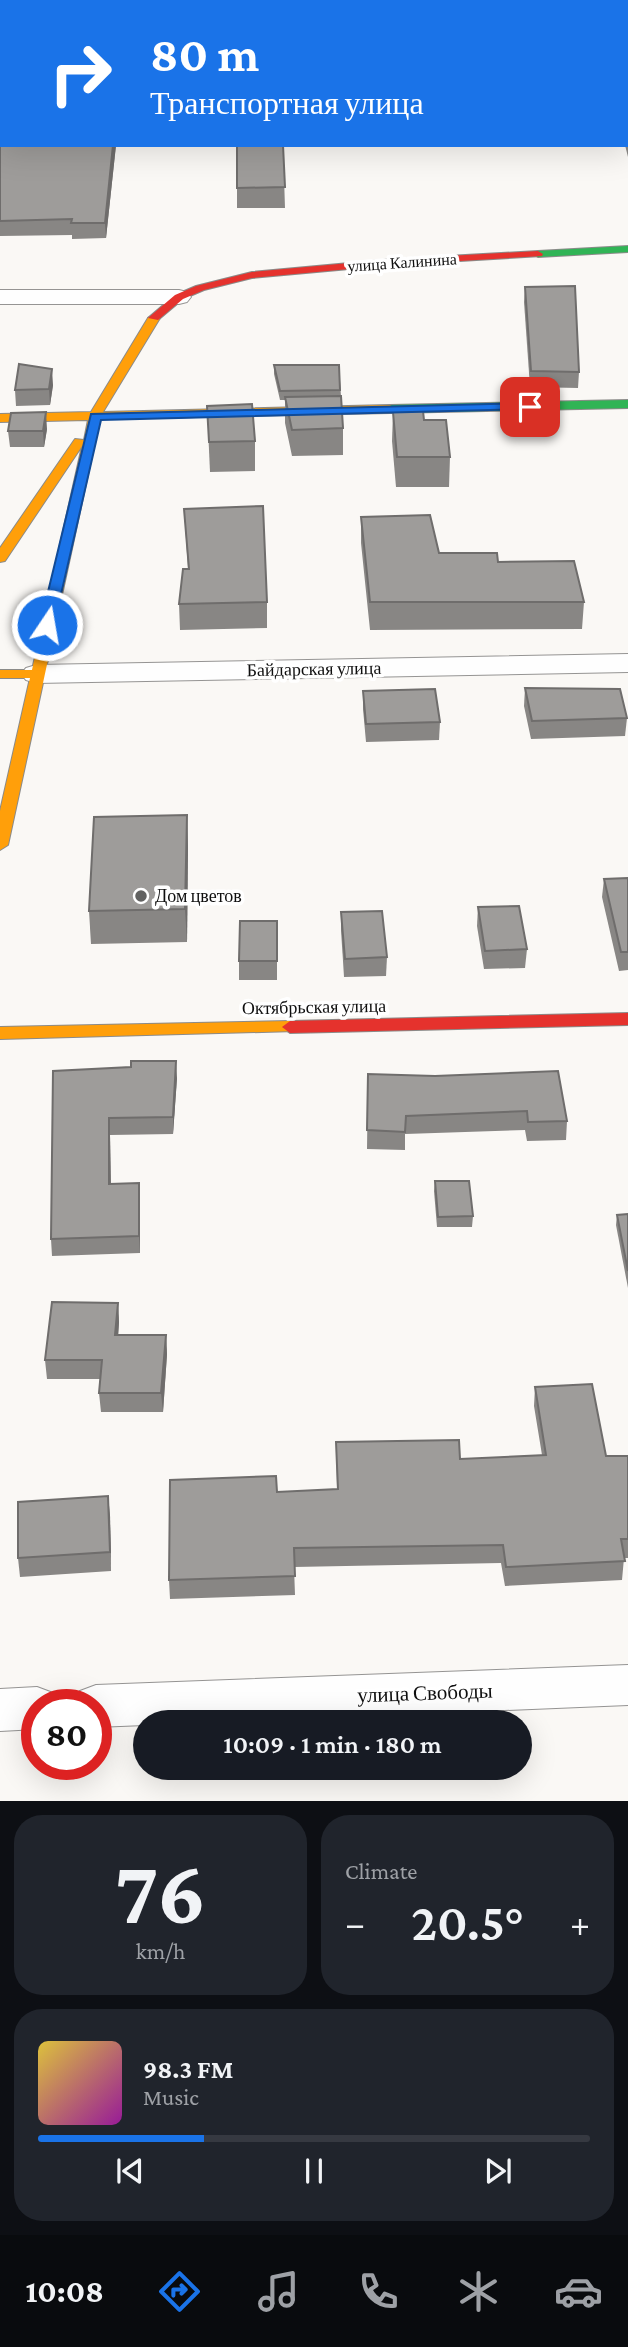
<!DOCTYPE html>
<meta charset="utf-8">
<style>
:root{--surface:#171b24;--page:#20242c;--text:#f1f3f6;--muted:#9ea1a6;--line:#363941;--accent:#1a73e8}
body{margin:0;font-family:"Crimson Pro",serif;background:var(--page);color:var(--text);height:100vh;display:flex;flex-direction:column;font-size:26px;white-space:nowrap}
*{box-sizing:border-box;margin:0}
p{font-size:23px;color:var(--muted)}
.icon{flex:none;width:38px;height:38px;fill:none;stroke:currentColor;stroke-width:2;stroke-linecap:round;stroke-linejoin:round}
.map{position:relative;height:1801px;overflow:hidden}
.drawer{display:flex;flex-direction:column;gap:14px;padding:14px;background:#0d0f14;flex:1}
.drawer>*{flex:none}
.hud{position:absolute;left:0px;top:0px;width:628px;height:147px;box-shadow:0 7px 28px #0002;background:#1a73e8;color:#fff;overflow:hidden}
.speed{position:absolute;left:21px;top:1689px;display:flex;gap:14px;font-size:35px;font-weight:700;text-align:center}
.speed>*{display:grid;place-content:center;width:91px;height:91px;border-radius:50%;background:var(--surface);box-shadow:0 7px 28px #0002;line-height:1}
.speed .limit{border:10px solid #d22;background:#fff;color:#111}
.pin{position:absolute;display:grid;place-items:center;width:60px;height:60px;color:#fff;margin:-30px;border-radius:14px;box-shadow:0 4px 10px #0006}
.me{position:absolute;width:77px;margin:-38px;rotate:12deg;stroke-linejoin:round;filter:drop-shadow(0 0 5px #0008)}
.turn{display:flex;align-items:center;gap:24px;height:147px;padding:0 35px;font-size:32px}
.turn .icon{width:91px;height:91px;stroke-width:2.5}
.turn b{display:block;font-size:49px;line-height:60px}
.big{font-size:52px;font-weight:600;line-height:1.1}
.drawer .card{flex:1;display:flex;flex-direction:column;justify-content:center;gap:10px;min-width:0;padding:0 24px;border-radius:28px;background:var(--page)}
.drawer .dial{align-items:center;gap:0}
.dial b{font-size:91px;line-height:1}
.song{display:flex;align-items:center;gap:21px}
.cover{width:84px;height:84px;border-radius:10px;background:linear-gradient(135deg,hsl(50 70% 55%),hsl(300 70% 35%))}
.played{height:7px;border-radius:4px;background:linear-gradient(90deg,var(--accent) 30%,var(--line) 30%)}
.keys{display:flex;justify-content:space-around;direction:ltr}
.heat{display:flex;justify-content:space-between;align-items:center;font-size:38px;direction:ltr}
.drawer .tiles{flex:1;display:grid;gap:14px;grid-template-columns:1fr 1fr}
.card:last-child{grid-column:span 2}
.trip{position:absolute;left:133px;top:1710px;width:399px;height:70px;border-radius:35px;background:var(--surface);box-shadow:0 7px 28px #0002;font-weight:600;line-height:70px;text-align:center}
.menu{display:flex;height:112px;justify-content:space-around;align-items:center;background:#090b0e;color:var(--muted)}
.menu .icon{width:49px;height:49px}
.menu .current{color:var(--accent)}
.menu b{font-size:32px;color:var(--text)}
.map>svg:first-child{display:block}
</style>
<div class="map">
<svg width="628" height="1801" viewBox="0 0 628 1801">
<rect width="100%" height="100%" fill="#faf8f5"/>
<path fill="#cfecf1" d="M0 0H628V55L626 2H2L0 76Z"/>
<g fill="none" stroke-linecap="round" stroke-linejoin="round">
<defs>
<g id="street">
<path d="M0 107H2L0 120Z"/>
<rect x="626" y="114" width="2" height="12"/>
<path d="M0 290H179L187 292 191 297 187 302 179 304H0Z"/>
<path d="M628 654V672L36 683 26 680 21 674 26 668 36 665Z"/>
<path d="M628 1665V1705L213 1722H145V1725L96 1727V1704H74L80 1691 96 1685Z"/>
<path d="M37 1687 53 1693 59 1704H37V1729L0 1731V1689Z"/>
</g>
<g id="fast">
<path d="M628 246V252L538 257 533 254 538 251Z"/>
<path d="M628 400V408L390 413 384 409 390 405Z"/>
</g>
<g id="slow">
<path d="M154 315 160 318 103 412 390 405 396 409 390 413 100 419 8 845 0 850V811L30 678H0V670H32L82 446 5 561 0 562V548L75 439 84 440 88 420 0 422V414L91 412 148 318Z"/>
<path d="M290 1021 296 1023 298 1027 296 1031 0 1039V1027Z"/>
</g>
<g id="jam">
<path d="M538 251 543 254 542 256 393 265 252 278 204 290 183 299 158 320 148 318 175 295 196 286 252 272 393 259Z"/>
<path d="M628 1013V1025L290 1033 282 1027 290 1021Z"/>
</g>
</defs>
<use href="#street" stroke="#959493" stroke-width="2"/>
<use href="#fast" stroke="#8b8b89" stroke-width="2"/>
<use href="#slow" stroke="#8b8b89" stroke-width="2"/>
<use href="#jam" stroke="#8b8b89" stroke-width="2"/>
<use href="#street" fill="#fefefe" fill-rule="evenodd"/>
<use href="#fast" fill="#30b455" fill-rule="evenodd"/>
<use href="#slow" fill="#ff9f0a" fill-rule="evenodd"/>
<use href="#jam" fill="#e5322d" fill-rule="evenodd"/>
</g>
<g fill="#888684">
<path d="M626 129H628V157L625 145H626Z"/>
<path d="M0 140 2 145H116L106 238 72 239V235L0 236Z"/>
<path d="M283 145 285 208H237V188Z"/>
<path d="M525 287 579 372 578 388 530 387 524 302Z"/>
<path d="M274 365H339L343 428V455L292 456 285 423V400H280L274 374Z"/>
<path d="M53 385 50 405 16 406 15 390Z"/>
<path d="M207 406 255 441V471L210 472Z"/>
<path d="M393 412 424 420 450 457 449 487H396L392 441Z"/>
<path d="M47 429 44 447H10L8 431Z"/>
<path d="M184 509 267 602V628L180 630 179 604 188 569Z"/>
<path d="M361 517 439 553 498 562 584 602 582 629 370 630 361 543Z"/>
<path d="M525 688 627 718 625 736 531 739 524 706Z"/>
<path d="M363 691 440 722 439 740 366 742 363 709Z"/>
<path d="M187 815 188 848 187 942 91 944 89 911Z"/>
<path d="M628 878V970L619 971 602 897 604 879Z"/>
<path d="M478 907 527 949 525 968 484 969 477 926Z"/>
<path d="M341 912 387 957 386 976 344 977 341 930Z"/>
<path d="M277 939V980H239V961Z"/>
<path d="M53 1071 177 1078 173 1134 110 1135 111 1184 140 1200V1253L52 1256 51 1239Z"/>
<path d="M368 1074 567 1121 566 1140 527 1141 525 1130 405 1134V1150L367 1149Z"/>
<path d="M435 1181 473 1216 472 1227H437L434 1191Z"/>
<path d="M628 1214V1288L616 1225 617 1215Z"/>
<path d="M118 1303 119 1322 118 1335H166L167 1354 163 1412H101L99 1393 100 1379H47L45 1360Z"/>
<path d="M535 1387 606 1456H628V1558H624L622 1580 505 1586 501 1563 294 1567 295 1595 170 1599 169 1580 277 1492 337 1489 336 1442 460 1459 542 1455 534 1406Z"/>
<path d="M110 1515 111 1571 20 1577 18 1558Z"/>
</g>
<g fill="#6f6d6c">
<path d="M113 145H116L106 238 105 223Z"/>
<path d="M52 369 53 385 50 405 49 389Z"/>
<path d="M46 412 47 429 44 447 43 431Z"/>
<path d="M187 815 188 848 187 942 185 909Z"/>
<path d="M176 1061 177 1078 173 1134V1117Z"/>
<path d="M109 1118 110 1135 111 1201 109 1184Z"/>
<path d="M139 1183 140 1200V1253L139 1236Z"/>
<path d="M118 1303 119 1322 117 1354 115 1335Z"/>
<path d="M166 1335 167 1354 163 1412 161 1393Z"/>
<path d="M108 1496 110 1515 111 1571 110 1552Z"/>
</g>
<g fill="#9e9c9a" stroke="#6f6d6c" stroke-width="2">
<path d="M2 130V145H113L105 223H71L72 219 0 221V140Z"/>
<path d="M237 145H283L285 187 237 188Z"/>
<path d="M575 286 579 372 531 371 525 287Z"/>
<path d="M19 364 52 369 49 389 15 390Z"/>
<path d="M274 365H339L340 390 280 391Z"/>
<path d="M341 396 343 428 292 430 285 397Z"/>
<path d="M252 404 255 441 209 442 207 406Z"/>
<path d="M423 411 424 420H446L450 457H397L393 412Z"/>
<path d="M46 412 43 431H8L11 413Z"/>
<path d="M263 506 267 602 179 604 183 569H189L184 509Z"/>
<path d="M430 515 439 553H497L498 562 574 561 584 602H370L361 517Z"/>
<path d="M525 688 620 689 627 718 532 721Z"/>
<path d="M435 689 440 722 366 724 363 691Z"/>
<path d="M187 815 185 909 89 911 94 817Z"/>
<path d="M628 878V952H621L604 879Z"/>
<path d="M519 906 527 949 485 951 478 907Z"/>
<path d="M382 911 387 957 345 959 341 912Z"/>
<path d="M240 921H277V961H239Z"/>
<path d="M131 1061H176L173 1117 109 1118V1184L139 1183V1236L51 1239 53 1071 131 1067Z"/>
<path d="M558 1071 567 1121 528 1122 527 1111 406 1116 405 1132 367 1130 368 1074 435 1076Z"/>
<path d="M435 1181H469L473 1216 438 1217Z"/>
<path d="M628 1214V1271L617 1215Z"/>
<path d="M52 1302 118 1303 115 1335H166L161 1393H99L102 1360H45Z"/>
<path d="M592 1384 606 1456H628V1539H621L625 1561 506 1567 503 1545 294 1548 295 1576 169 1580 170 1480 276 1476 277 1492 338 1489 336 1442 459 1440 460 1459 546 1455 535 1387Z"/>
<path d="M108 1496 110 1552 18 1558V1502Z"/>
</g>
<path fill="#1a73e8" stroke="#114b97" stroke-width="2" d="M530 403 536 407 534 409 101 420 54 625 47 629 40 625 91 414Z"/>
<circle fill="#616160" stroke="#fff" stroke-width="2.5" cx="141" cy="896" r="7"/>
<g text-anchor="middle" stroke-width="7" stroke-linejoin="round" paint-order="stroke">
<g font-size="16" fill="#0f0f0f" stroke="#fff">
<text transform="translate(402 262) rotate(-4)" y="6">улица Калинина</text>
</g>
<g font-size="18" fill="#0f0f0f" stroke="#fff">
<text transform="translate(314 669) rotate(-1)" y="6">Байдарская улица</text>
<text transform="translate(314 1007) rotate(-1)" y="6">Октябрьская улица</text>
</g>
<g font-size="18" fill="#0f0f0f" stroke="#fff" text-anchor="start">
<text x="155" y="902">Дом цветов</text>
</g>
<g font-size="21" fill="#0f0f0f" stroke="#fff">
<text transform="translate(425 1693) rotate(-2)" y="7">улица Свободы</text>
</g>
</g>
</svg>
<div class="speed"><div class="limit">80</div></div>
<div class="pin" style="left:530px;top:407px;background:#d93025"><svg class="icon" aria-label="arrive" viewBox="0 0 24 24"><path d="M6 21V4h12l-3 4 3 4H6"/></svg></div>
<svg class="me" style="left:47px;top:625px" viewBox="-20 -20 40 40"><circle r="17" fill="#1a73e8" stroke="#fff" stroke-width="3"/><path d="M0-11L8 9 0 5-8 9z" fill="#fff"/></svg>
<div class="trip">10:09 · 1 min · 180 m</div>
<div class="hud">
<div class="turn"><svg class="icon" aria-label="right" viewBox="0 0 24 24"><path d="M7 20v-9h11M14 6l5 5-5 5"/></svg><div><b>80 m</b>Транспортная улица</div></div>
</div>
</div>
<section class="drawer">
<div class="tiles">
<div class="card dial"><b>76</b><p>km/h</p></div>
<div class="card"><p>Climate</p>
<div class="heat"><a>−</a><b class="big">20.5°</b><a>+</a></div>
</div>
<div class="card">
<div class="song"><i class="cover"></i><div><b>98.3 FM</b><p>Music</p></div></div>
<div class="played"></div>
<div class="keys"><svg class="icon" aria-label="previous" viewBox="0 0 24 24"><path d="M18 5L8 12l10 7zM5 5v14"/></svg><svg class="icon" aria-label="pause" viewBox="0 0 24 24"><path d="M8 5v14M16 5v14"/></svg><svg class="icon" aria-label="next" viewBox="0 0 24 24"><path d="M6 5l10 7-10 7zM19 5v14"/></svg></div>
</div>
</div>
</section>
<nav class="menu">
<b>10:08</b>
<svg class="icon current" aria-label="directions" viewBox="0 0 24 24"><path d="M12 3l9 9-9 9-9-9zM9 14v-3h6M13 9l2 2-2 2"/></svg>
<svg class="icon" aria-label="music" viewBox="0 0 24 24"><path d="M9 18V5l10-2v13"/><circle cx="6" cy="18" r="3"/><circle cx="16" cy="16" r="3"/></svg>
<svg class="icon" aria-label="phone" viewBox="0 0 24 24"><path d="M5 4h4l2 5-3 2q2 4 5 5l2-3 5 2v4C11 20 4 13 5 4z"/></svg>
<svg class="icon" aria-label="climate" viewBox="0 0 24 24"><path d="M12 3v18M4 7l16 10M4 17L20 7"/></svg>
<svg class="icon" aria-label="car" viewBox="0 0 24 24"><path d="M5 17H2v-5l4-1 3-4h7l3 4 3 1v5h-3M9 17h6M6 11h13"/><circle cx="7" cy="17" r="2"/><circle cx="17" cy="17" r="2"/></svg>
</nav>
